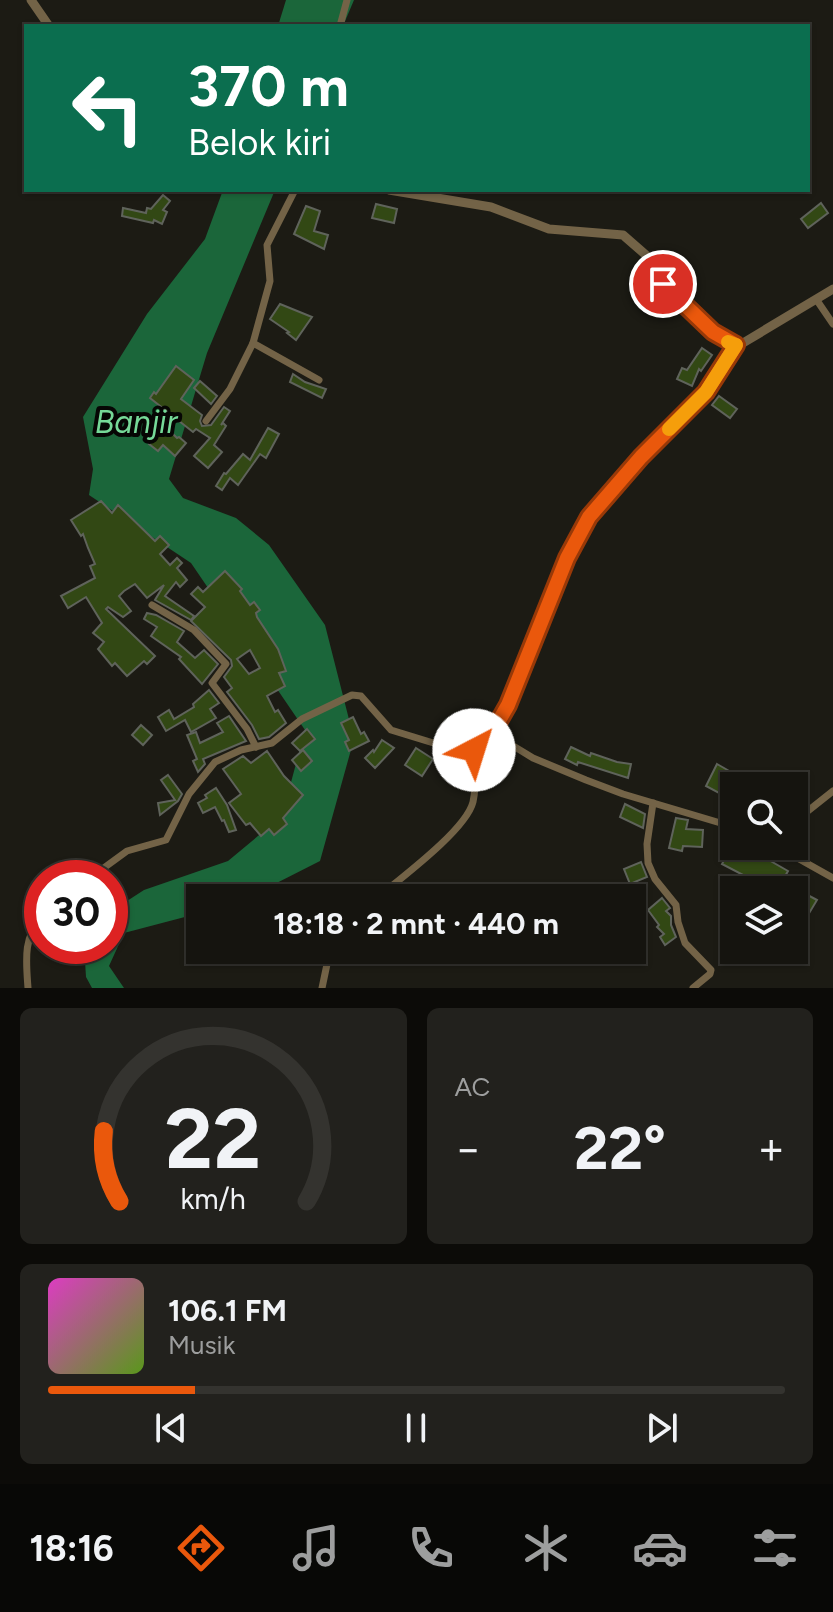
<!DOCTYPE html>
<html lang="id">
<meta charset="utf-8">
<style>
:root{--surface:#15140f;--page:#22211d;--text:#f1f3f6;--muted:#9d9e9e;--line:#34332f;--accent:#ea580c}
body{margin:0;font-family:Figtree,sans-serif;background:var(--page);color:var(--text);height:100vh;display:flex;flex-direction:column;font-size:30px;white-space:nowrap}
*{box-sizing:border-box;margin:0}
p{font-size:26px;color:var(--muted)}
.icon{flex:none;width:44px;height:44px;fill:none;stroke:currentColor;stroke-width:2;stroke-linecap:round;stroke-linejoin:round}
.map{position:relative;height:988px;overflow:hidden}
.side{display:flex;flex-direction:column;gap:20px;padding:20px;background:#0c0b08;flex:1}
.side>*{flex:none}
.hud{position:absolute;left:24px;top:24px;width:786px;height:168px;border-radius:0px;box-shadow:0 2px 6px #0004,0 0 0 2px var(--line);background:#0b6e4f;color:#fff;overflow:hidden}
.controls{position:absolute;left:720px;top:772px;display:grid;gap:16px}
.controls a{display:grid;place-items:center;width:88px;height:88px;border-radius:0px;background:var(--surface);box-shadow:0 2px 6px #0004,0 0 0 2px var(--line);font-size:40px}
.speed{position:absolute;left:24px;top:860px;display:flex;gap:16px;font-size:40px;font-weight:700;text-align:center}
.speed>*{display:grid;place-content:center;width:104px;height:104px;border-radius:50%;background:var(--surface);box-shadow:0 2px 6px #0004,0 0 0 2px var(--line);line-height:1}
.speed .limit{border:12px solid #d22;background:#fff;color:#111}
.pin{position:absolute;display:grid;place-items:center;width:68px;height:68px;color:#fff;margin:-34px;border:4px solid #fff;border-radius:50%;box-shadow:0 2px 8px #0007}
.me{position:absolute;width:88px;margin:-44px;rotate:40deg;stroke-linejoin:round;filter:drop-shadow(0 0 6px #0008)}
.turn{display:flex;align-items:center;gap:28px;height:168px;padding:0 32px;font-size:36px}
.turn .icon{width:104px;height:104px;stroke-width:2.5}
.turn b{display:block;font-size:56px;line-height:68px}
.big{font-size:60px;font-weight:700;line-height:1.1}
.side .widget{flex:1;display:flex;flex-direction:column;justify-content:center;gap:12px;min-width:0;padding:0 28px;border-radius:12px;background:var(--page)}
.side .dial{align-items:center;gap:0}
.dial svg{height:208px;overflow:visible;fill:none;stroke:var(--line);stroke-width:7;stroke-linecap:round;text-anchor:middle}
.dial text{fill:var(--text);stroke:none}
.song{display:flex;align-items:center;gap:24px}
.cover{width:96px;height:96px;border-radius:12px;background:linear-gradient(135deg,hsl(310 70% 55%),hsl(90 70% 35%))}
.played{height:8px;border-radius:4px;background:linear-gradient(90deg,var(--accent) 20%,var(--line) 20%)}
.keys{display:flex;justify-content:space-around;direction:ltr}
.heat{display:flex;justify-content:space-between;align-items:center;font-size:44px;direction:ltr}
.side .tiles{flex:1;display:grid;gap:20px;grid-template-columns:1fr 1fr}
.widget:last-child{grid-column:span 2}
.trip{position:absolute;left:186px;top:884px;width:460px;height:80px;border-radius:0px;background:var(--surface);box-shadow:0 2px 6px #0004,0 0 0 2px var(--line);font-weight:700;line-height:80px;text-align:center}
.menu{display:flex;height:128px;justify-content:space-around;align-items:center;background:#080806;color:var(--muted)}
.menu .icon{width:56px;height:56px}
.menu .on{color:var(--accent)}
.menu b{font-size:36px;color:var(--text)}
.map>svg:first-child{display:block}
</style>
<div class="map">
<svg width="833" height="988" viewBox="0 0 833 988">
<rect width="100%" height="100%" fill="#1c1b14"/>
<g fill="#1b663a">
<path d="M286 0H354L343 26H278Z"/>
<path d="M223 190H275L207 353 169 479 183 498 236 518 269 545 325 625 354 739 320 861 247 898H200V913L124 933 109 966 124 988H92L86 977 84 946H110V912L144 890 228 861 282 816 305 730 191 563 89 495 93 469 83 417 147 314 205 239Z"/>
</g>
<g fill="#324814" stroke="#5f635b" stroke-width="2" fill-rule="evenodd">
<path d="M163 195 170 201 163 210 167 212 162 224 154 220 153 223 122 216 123 208 146 213 147 208 151 209Z"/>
<path d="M821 203 828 213 808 228 801 219Z"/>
<path d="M376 204 397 209 394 223 372 218Z"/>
<path d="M306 206 320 211 314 231 328 235 324 249 294 234Z"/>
<path d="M280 304 312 317 296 340 287 333 289 332 270 319Z"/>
<path d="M702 348 712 355 701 371 699 369 692 386 677 379 682 368 687 370Z"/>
<path d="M176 366 194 380 181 399 202 415 200 421 202 426 211 425 224 407 230 411 221 425 223 423 226 426 214 445 222 452 208 468 194 456 210 438 196 429 193 432 150 398 154 392 156 394Z"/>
<path d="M293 374 305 382 326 389 322 398 290 382Z"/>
<path d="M200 381 217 396 211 404 194 388Z"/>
<path d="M719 396 737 409 730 418 712 405Z"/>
<path d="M163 424 177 438 179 437 186 443 175 456 163 445 158 451 149 444Z"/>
<path d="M268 428 279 434 266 458 260 454 238 485 230 478 222 490 216 486 224 473 226 474 243 454 250 460Z"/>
<path d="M101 501 112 513 118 505 155 541 160 536 169 545 160 554 170 565 177 558 182 563 177 568 187 580 180 587 176 582 165 596 194 616 191 620 155 600 164 585 147 598 135 584 124 591 119 596 131 611 123 617 108 607 106 609 155 656 147 664 144 661 127 676 115 663 112 666 98 649 104 642 93 633 102 623 86 597 68 608 61 596 95 578 90 566 95 564 88 548 83 534 81 536 71 520Z"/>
<path d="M225 571 242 589 240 591 250 605 254 602 260 610 256 613 257 617 278 649 286 671 279 673 285 686 267 696 275 712 278 710 286 723 269 737 259 739 252 725 227 692 232 688 224 677 232 666 231 660 191 621 205 607 191 594 198 587 203 592ZM250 650 260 668 249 674 237 659Z"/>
<path d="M147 613 156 615 184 631 177 642 195 658 204 650 218 664 202 684 179 659 181 657 151 636 157 627 144 619Z"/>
<path d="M209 690 219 703 210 709 216 718 191 732 185 720 166 731 158 717 169 710 174 719 194 707 193 704Z"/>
<path d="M229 716 246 741 203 759 205 764 198 772 193 761 197 759 187 735 196 732 200 743 223 732 217 723Z"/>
<path d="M353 717 361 734 364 732 369 741 349 751 345 742 349 740 341 723Z"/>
<path d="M141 725 152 735 143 745 132 735Z"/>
<path d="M307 729 315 739 300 751 292 743Z"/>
<path d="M382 740 394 748 375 768 365 758 373 750 374 752Z"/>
<path d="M571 747 590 756 591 753 617 762 631 764 628 778 578 762 577 765 565 759Z"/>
<path d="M416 748 433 759 422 776 405 765Z"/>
<path d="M303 750 312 761 301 771 292 760Z"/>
<path d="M267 751 284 776 303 795 283 818 287 824 274 835 269 829 261 836 250 823 246 825 229 803 241 794 223 769 243 756 251 763Z"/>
<path d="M717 764 731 772 719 793 706 786Z"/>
<path d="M168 775 182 794 178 801 160 815 158 803 175 800 161 780Z"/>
<path d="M216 788 227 805 236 830 229 832 224 820 222 821 215 807 203 813 198 803 207 798 205 795Z"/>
<path d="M625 804 645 814 643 828 620 817Z"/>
<path d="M676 818 688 820 686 829 703 830 702 847 683 846 682 851 669 848Z"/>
<path d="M732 846 752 857 755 852 788 871 777 890H772L722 864Z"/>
<path d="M641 862 647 877 630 884 624 869Z"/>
<path d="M800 891 817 900 808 915 794 907Z"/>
<path d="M662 898 670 908 666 911 671 916V925L676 937 665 945 660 937 664 934 657 927 659 925 648 910Z"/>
</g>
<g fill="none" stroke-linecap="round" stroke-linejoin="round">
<g stroke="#736347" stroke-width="7">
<path d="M340 26 347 0"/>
<path d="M816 299 833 324"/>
<path d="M253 343 319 380"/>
<path d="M206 421 230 389 253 343 270 281 267 245 295 190"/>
<path d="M152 605 194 630 226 664 212 683 247 729 256 747"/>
<path d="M492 733 508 705 567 558 589 517 642 456 706 392 736 345"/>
<path d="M653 803 647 844 648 863 655 879 676 905 678 922 685 943 711 970 710 974 693 988"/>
<path d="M794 822 833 791"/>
<path d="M776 846 833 878"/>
<path d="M90 878 127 851 166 840 189 794 215 762 241 750 272 743 302 719 352 695 361 696 391 730 466 753 474 750 492 733 533 758 586 780 623 794 734 827"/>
<path d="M377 898C401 878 466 830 473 802 477 785 473 769 471 752"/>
<path d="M28 988C26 960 23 938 42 916"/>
<path d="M322 988 330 950"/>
</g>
<g stroke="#736347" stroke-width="9">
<path d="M31 0 49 26"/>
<path d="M389 190 491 207 549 229 623 235 647 256 668 289 713 332 732 344 743 343 833 289"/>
</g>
</g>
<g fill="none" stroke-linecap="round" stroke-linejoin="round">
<defs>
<path id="route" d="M474 750 492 733 508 705 567 558 589 517 641 457 706 392 736 345 713 332 663 284"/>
</defs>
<use href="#route" stroke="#983908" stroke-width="20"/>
<use href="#route" stroke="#ea580c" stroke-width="14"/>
<path stroke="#f59e0b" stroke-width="14" d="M669 429 706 392 736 345 728 342"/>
</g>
<g text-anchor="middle" stroke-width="8" stroke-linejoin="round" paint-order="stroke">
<g font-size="32" font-style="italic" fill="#76d998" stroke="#060604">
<text x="136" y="433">Banjir</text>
</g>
</g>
</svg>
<div class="controls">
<a><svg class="icon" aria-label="search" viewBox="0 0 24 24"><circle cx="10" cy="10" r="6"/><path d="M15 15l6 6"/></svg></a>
<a><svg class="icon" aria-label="layers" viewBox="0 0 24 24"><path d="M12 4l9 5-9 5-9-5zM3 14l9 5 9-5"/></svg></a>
</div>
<div class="speed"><div class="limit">30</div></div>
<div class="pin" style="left:663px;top:284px;background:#d93025"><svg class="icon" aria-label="arrive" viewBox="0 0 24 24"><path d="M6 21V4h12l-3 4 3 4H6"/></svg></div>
<svg class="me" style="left:474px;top:750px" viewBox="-20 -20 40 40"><circle r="19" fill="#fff"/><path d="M0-13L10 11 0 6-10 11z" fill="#ea580c"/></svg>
<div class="trip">18:18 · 2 mnt · 440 m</div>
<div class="hud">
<div class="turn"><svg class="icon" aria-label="left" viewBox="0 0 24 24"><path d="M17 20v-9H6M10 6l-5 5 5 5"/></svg><div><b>370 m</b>Belok kiri</div></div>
</div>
</div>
<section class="side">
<div class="tiles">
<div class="widget dial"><svg viewBox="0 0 100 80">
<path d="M14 69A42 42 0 1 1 86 69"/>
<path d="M14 69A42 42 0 0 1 8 42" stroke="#ea580c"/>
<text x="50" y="56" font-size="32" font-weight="700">22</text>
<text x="50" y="72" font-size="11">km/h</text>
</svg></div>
<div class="widget"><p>AC</p>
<div class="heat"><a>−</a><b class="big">22°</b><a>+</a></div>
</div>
<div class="widget">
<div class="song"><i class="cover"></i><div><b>106.1 FM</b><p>Musik</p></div></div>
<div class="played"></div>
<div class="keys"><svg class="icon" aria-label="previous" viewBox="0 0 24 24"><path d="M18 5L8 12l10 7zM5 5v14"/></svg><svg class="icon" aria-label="pause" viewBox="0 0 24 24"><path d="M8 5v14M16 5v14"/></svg><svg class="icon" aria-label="next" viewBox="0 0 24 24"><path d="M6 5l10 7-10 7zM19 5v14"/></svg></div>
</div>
</div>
</section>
<nav class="menu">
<b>18:16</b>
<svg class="icon on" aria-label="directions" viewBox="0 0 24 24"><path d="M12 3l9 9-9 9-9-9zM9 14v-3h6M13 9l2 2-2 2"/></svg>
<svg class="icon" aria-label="music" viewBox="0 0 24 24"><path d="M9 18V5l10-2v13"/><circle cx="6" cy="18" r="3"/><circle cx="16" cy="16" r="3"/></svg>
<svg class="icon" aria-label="phone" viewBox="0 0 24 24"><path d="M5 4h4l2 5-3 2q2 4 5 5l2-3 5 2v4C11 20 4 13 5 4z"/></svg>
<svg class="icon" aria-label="climate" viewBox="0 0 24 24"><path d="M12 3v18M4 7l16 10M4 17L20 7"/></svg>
<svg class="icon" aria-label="car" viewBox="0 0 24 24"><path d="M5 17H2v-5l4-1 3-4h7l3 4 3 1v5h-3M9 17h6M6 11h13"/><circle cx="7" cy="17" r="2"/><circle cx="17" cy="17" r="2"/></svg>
<svg class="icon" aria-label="filters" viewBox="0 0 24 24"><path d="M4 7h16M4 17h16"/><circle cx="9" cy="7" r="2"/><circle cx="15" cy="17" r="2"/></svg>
</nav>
